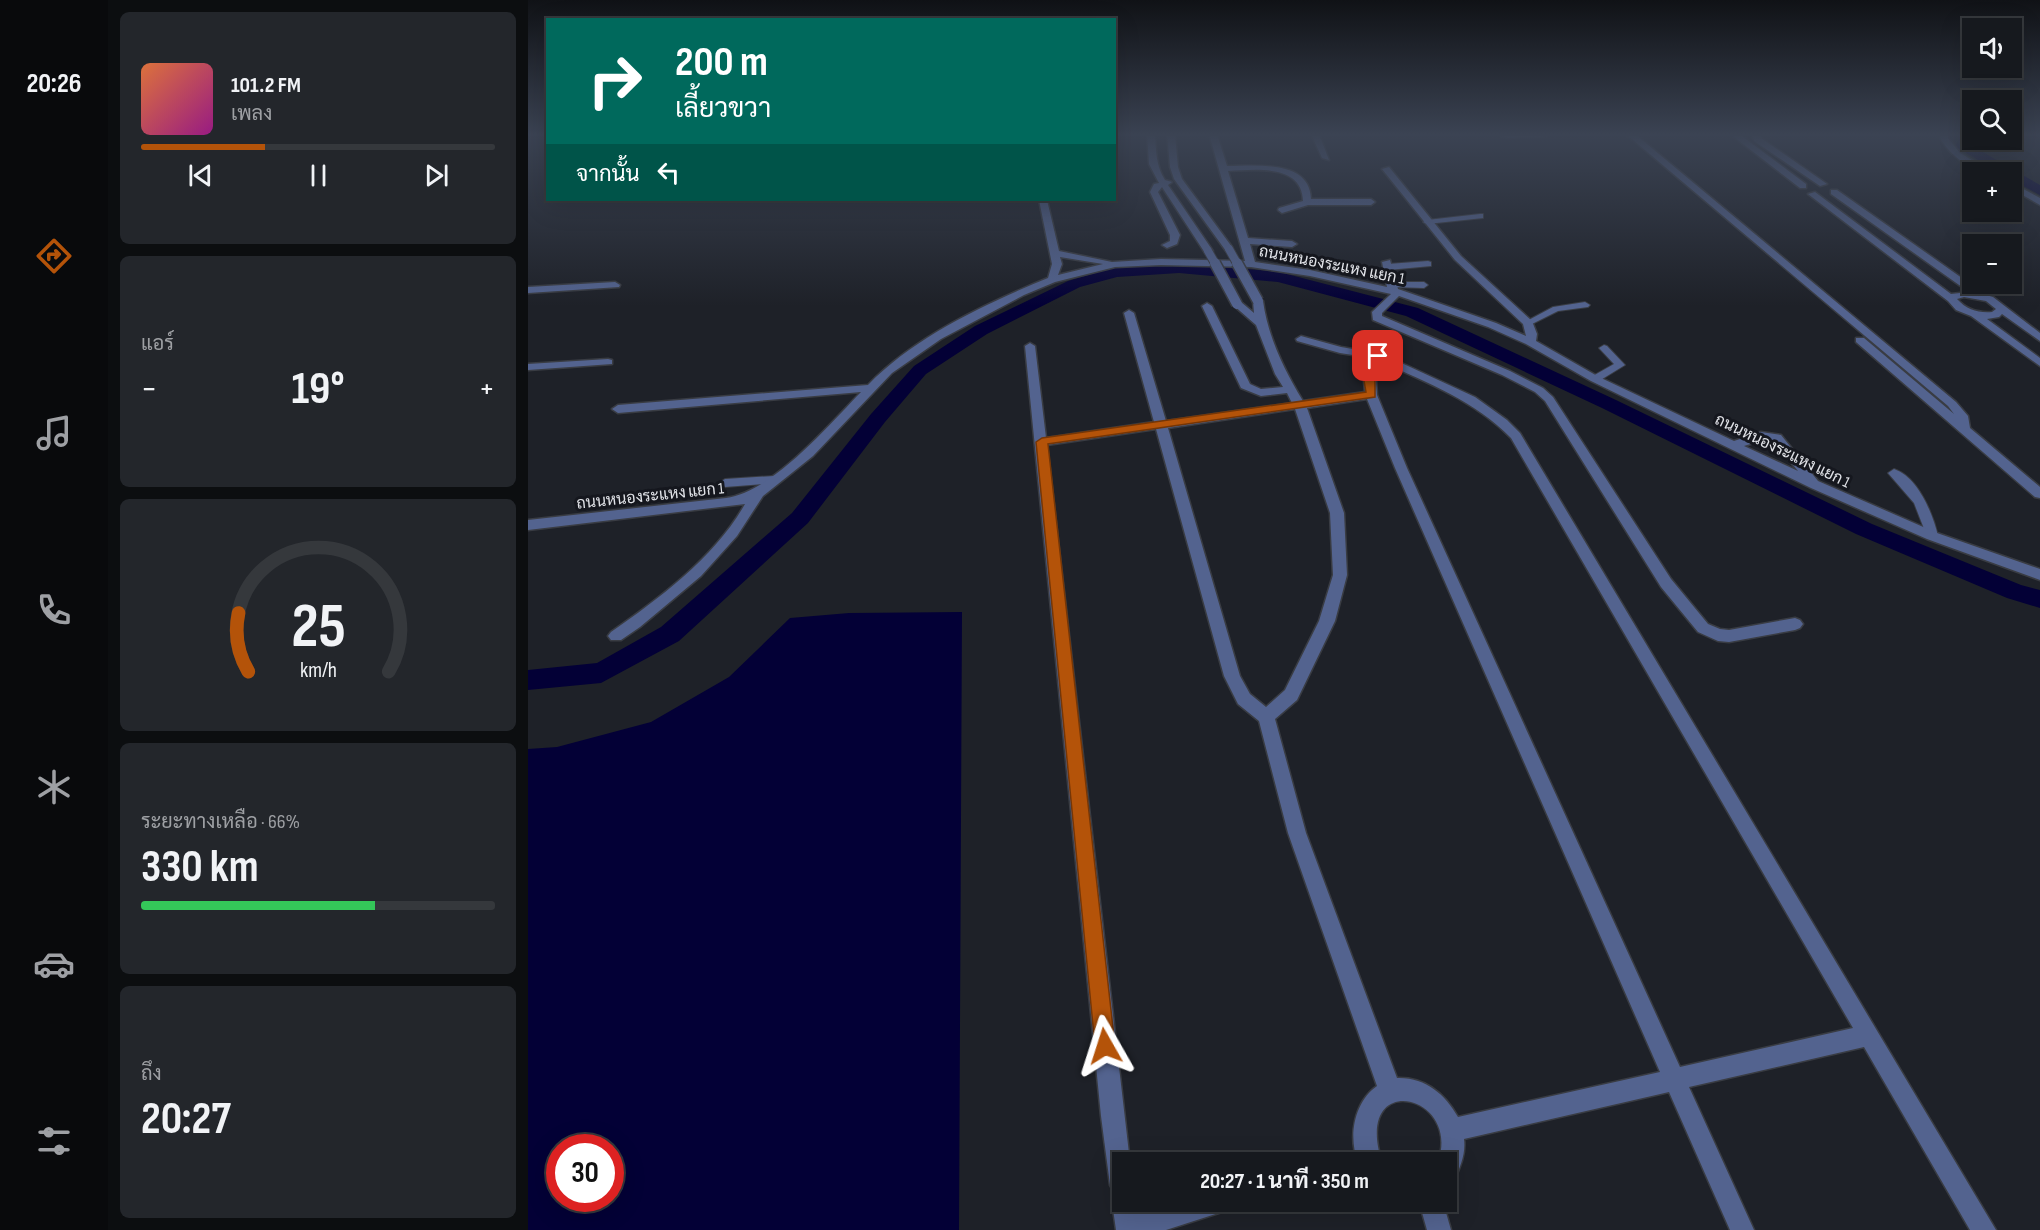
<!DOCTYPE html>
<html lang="th">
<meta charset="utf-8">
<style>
:root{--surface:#16191e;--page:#23262b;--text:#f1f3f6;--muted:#9ea0a4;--line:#35383c;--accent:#b45309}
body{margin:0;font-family:"Sofia Sans Condensed",Sarabun,sans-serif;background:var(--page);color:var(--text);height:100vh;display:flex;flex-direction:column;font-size:22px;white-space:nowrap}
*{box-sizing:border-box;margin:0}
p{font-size:20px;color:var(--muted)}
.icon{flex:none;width:33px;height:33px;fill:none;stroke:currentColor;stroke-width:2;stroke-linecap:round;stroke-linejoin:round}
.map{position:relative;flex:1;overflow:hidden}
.details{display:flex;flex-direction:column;gap:12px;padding:12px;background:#0c0e10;width:420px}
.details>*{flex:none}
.hud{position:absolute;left:18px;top:18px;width:570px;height:183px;border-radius:0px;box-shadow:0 6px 24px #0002,0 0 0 2px var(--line);background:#00695c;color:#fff;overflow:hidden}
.fabs{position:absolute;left:1434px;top:18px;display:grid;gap:12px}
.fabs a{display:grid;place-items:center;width:60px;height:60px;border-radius:0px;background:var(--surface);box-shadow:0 6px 24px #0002,0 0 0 2px var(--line);font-size:30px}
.speed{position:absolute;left:18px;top:1134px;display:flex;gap:12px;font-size:30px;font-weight:700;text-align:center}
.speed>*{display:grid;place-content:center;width:78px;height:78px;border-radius:50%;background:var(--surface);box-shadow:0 6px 24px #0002,0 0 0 2px var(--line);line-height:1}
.speed .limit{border:9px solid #d22;background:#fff;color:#111}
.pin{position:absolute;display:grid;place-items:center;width:51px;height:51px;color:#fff;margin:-26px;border-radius:12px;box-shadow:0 3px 9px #0006}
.me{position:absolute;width:66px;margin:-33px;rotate:354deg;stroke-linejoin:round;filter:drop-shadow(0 0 4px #0008)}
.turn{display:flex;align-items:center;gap:21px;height:126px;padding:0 30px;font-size:27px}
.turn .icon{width:78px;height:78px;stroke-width:2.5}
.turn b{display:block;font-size:42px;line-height:51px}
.then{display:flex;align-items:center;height:57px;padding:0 30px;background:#0003;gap:12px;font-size:22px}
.big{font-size:45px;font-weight:700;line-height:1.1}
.details .widget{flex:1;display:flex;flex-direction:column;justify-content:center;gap:9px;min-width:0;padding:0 21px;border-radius:9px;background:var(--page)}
.details .dial{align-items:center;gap:0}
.dial svg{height:156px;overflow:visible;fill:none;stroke:var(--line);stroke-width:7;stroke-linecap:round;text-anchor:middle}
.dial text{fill:var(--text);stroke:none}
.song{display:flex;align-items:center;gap:18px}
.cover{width:72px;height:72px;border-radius:9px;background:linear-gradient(135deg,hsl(20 70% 55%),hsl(310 70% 35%))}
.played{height:6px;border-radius:3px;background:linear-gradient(90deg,var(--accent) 35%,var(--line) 35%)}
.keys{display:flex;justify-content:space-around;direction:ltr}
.heat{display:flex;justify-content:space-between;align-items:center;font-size:33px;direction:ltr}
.charge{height:9px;border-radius:4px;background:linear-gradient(90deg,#34c759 66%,var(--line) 0)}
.trip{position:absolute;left:584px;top:1152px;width:345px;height:60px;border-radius:0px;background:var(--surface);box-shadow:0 6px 24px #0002,0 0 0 2px var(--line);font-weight:700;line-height:60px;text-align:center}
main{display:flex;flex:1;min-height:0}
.tab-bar{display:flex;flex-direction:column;width:108px;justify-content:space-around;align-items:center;background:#090a0c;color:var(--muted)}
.tab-bar .icon{width:42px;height:42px}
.tab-bar .on{color:var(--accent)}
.tab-bar b{font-size:27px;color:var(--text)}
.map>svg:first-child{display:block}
</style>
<main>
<nav class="tab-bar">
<b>20:26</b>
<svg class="icon on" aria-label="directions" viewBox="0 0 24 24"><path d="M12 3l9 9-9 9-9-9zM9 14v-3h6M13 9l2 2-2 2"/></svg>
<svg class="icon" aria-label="music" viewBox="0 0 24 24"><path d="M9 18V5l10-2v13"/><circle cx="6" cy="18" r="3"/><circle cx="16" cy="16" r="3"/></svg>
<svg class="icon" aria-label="phone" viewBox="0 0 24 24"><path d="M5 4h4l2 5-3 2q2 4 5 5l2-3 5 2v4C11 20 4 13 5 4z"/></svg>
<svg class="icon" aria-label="climate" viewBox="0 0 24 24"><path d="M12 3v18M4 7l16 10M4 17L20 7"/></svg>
<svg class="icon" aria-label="car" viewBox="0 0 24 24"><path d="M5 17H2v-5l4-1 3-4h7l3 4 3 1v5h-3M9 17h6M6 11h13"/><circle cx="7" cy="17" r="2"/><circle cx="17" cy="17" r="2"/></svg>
<svg class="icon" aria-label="filters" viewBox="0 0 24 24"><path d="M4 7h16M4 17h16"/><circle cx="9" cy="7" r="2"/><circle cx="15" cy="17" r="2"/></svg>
</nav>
<section class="details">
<div class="widget">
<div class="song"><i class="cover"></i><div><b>101.2 FM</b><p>เพลง</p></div></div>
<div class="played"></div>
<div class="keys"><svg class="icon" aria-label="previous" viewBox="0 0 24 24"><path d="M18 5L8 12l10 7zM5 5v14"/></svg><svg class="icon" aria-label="pause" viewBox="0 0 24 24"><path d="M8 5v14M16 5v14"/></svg><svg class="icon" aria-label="next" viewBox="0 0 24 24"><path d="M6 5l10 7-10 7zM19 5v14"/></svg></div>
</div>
<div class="widget"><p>แอร์</p>
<div class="heat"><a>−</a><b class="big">19°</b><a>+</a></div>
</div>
<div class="widget dial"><svg viewBox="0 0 100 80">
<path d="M14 69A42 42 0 1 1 86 69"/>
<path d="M14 69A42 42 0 0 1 9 39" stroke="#b45309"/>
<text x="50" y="56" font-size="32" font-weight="700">25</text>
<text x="50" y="72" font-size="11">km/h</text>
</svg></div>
<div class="widget"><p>ระยะทางเหลือ · 66%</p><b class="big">330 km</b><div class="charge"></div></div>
<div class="widget"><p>ถึง</p><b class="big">20:27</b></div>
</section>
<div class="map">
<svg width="1512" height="1230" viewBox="0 0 1512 1230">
<rect width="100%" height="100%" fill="#1e2128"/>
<path fill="#030036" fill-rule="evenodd" d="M434 612 431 1230H0V749L29 747 123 722 201 677 262 618 321 613ZM32 1148H82V1198H32Z"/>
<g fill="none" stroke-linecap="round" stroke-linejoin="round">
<g fill="#030036" fill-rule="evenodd">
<path d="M1433 134H1444L1441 144 1512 185V195L1484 180V172H1470L1430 148 1428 145Z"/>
<path d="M651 263 751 272 890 308 1088 400 1344 524 1493 585 1512 590V608L1479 598 1328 534 1074 408 878 316 750 282 651 273 589 277 552 287 459 334 398 374 357 422 280 523 151 641 73 683 0 690V670L69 663 133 627 264 513 343 414 386 366 447 326 540 281 588 267Z"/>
</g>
<defs>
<g id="service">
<path d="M952 214H955V218L899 224 895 222 899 220Z"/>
<path d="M900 261 903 262V266L860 270 856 267 860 264Z"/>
<path d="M861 282H896L900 285 896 288 864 287 860 284Z"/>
<path d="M1057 302 1062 305 1060 307 1030 311 1000 326 995 323 1025 307Z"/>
<path d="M1076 345 1079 346 1097 365 1071 381H1063V377L1086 364 1071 348Z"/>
<path d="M1366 469C1390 477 1405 514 1410 536L1408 539H1400L1386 503 1360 473Z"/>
<path d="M246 476 252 480 250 483 197 487 191 483 197 479Z"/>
</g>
<g id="minor">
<path d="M619 134H627C628 151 628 166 637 180L644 182 640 185 685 251 683 253H677L634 187 630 192 652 235 649 244 639 248 634 245 642 241V235L622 192 626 184 631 183 621 164Z"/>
<path d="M639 134H647L650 167 654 179 704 247V251H698L646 179 642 167Z"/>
<path d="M681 134H689L699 166C727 166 782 159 783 199H843L847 202 843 205H780L754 213 750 210 751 208 775 201C774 163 726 170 700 171L720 238 764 241 769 244 764 247 722 244 727 262 782 270 859 287 854 262 862 260 870 289 968 323 998 336 995 324 927 260 854 169 861 167 933 256 1004 321 1009 334 1008 341 1071 377 1206 441 1233 432 1253 435 1290 481 1409 533 1512 569V580L1399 539 1283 488 1063 381 998 344 960 327 871 296 854 313V316L982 371 1015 388 1025 397 1143 579 1180 624 1192 629 1201 630 1267 618 1272 620 1275 624 1272 628 1267 630 1201 642 1190 641 1170 632 1133 587 1017 401 1007 392 974 375 845 320 844 312 863 294 782 276 723 267 633 265 587 267 527 282 496 295 413 339 364 373 285 456 235 496 209 536 173 576 112 627 93 640H83L80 636 83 632C132 598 187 557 217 504L0 530V520L198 498C244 492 301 425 333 392L90 413 84 409 90 405 340 385C386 337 459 303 520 278L524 264 511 200H519L531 251 584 262 633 259 717 261ZM532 257 575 264 530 275 534 264ZM1238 439 1245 441 1270 471 1216 446Z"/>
<path d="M783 134H791L801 160 794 158Z"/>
<path d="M967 134H1021L1017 136 980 138Z"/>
<path d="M1098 134H1107L1428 402 1440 416 1442 428 1512 487V498L1507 497 1328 342V338H1336L1426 414 1420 406Z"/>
<path d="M1202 134H1211L1278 184V188H1272Z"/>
<path d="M1224 134H1232L1233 138 1299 184 1292 186 1226 141Z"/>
<path d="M1414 134H1422L1420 138 1432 153 1464 172C1443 172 1422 155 1412 138Z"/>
<path d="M1484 183 1512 198V205L1484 189Z"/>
<path d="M1303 190H1309L1458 295 1465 297 1512 333V341L1474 314 1471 317 1459 319 1512 358V366L1443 316 1428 310 1420 301 1280 194 1287 192 1423 294 1441 292 1303 194ZM1436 297 1458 301 1468 309 1464 312C1450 313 1439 310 1429 299Z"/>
<path d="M87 282 92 285 91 287 0 293V287Z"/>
<path d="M730 298 735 301C740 337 756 370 775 401L837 392 836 381 844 358 812 353 769 341 768 339 773 336 813 347 854 354 947 397 979 420 992 433 1468 1230H1442L1336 1047 1161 1087 1226 1230H1202L1141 1092 936 1139C938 1154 932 1167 926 1181L918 1185V1162H910C934 1093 824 1069 854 1162H830C820 1137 826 1102 849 1086L760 833 731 721 710 704 696 676 628 429 519 445 602 1162H594V1202H608L610 1214 652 1202H704L700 1210 638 1230H588L584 1202 587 1194 582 1185 573 1116 497 346 502 343 507 346 518 438 626 422 596 313 601 310 606 313 638 421 764 403 759 393 733 396 713 388 674 306 679 303 684 306 722 384 733 389 755 387 747 374 728 325 704 304 713 302 726 313 725 301ZM854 362C900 383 947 401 983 438L1325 1028 1152 1067 879 468 849 395 848 381ZM839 399 867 468 1132 1072 930 1117C917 1094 897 1077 869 1078L778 833 747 719 769 700 807 621 819 575 816 513 779 408ZM767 409 802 513 805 575 791 621 757 690 738 707 722 694 712 676 640 428Z"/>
<path d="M80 359 84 360V364L0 370V364Z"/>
<path d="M891 1202H915L923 1230H899Z"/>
</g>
</defs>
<use href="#service" stroke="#393c43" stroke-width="2"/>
<use href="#minor" stroke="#393c43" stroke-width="3"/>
<use href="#service" fill="#53638f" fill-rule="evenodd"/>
<use href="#minor" fill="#53638f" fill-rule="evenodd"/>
<defs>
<g id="minor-bridge-far1">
<path d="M701 249 710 265"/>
<path d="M680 251 688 265"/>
</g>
<g id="minor-bridge">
<path d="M687 263 709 304"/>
<path d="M709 263 730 301"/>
</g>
</defs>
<use href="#minor-bridge-far1" stroke="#393c43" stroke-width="10" stroke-linecap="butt"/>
<use href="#minor-bridge" stroke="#393c43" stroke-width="13" stroke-linecap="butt"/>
<use href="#minor-bridge-far1" stroke="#53638f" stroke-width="8"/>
<use href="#minor-bridge" stroke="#53638f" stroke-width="10"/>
</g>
<linearGradient id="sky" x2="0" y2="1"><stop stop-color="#101216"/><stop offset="0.44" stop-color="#3b4353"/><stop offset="1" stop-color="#3b4353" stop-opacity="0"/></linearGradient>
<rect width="1512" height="306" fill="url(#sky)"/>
<path fill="#b45309" stroke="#753606" stroke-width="1.5" d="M850 353 855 356 847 381V397L520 444 587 1046 584 1053 577 1056 570 1053 567 1046 508 442 514 438 838 392 836 381 845 356Z"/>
<g text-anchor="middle" stroke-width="6" stroke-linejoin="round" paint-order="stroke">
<g font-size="16" fill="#e1e3e8" stroke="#15171e">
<text transform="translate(804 264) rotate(11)" y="6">ถนนหนองระแหง แยก 1</text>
<text transform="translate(1255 450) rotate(26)" y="6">ถนนหนองระแหง แยก 1</text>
<text transform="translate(122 495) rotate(-6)" y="6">ถนนหนองระแหง แยก 1</text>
</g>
</g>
</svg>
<div class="fabs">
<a><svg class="icon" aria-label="sound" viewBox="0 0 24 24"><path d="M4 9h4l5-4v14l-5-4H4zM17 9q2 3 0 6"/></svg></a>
<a><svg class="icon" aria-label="search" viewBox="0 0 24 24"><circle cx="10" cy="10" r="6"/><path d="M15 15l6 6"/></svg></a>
<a>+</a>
<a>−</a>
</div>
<div class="speed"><div class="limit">30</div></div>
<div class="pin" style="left:850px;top:356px;background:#d93025"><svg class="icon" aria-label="arrive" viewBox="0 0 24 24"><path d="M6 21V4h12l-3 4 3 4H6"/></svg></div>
<svg class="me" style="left:577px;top:1046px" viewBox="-20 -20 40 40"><path d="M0-17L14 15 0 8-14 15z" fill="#b45309" stroke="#fff" stroke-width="4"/></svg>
<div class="trip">20:27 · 1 นาที · 350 m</div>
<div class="hud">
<div class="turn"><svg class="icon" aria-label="right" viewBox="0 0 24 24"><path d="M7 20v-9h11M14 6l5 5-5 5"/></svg><div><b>200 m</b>เลี้ยวขวา</div></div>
<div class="then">จากนั้น<svg class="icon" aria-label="left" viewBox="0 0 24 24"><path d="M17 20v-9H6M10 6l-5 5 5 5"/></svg></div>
</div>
</div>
</main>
